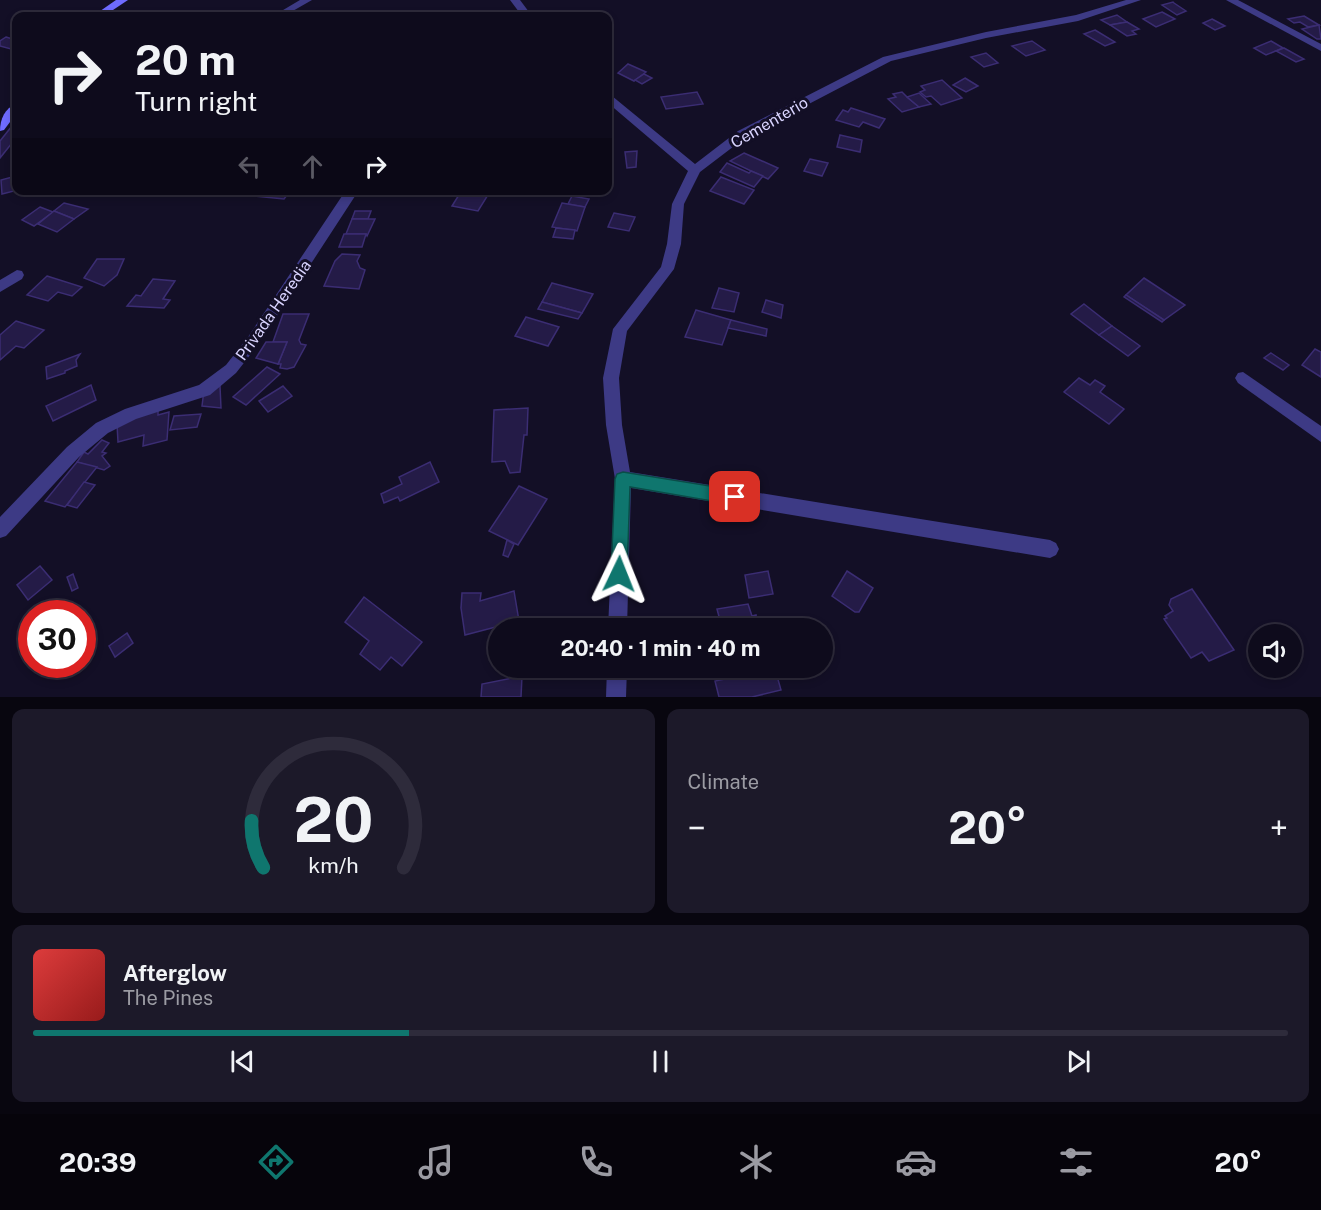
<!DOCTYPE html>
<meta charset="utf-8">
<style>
:root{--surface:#0e0b1c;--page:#1c1929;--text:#f1f3f6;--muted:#9b9ba3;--line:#2e2b3b;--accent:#0f766e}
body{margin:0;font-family:"Public Sans",sans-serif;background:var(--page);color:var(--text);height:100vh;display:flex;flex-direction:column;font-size:22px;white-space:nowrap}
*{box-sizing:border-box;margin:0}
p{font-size:20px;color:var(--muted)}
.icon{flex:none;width:33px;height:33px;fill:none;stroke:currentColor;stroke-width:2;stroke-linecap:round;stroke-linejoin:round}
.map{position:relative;height:697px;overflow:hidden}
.drawer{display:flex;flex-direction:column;gap:12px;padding:12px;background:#08060f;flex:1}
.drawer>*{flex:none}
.banner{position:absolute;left:12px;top:12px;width:600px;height:183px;border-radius:12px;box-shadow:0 3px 9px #0003,0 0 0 2px var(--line);background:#0e0b1c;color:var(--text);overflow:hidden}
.controls{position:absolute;left:1248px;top:624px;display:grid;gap:12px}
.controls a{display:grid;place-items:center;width:54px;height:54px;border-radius:50%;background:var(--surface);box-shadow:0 3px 9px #0003,0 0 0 2px var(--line);font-size:30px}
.speed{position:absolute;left:18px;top:600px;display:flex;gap:12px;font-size:30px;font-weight:700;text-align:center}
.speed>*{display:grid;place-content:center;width:78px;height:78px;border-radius:50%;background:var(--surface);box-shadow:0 3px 9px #0003,0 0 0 2px var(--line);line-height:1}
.speed .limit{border:9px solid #d22;background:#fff;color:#111}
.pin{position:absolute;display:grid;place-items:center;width:51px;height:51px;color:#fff;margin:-26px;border-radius:12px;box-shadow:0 3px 9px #0006}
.me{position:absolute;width:66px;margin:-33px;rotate:2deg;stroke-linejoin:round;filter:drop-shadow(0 0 4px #0008)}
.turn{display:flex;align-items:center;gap:21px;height:126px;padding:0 24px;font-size:27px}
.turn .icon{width:78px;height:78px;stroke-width:2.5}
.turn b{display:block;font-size:42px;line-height:51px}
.lanes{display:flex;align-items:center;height:57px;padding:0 24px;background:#0003;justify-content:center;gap:30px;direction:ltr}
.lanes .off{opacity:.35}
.big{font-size:45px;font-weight:700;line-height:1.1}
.drawer .tile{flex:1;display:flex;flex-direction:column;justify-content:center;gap:9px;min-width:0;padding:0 21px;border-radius:12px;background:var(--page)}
.drawer .dial{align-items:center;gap:0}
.dial svg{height:156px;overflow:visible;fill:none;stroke:var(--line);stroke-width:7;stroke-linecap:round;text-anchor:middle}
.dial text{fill:var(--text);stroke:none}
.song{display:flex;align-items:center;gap:18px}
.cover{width:72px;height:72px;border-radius:9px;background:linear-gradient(135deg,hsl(0 70% 55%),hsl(0 70% 35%))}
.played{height:6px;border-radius:3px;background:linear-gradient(90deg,var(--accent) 30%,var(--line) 30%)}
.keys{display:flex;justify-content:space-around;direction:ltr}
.heat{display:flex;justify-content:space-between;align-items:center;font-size:33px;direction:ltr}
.drawer .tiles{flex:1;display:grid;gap:12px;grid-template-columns:1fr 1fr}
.tile:last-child{grid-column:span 2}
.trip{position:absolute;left:488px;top:618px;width:345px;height:60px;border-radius:30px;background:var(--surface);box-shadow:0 3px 9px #0003,0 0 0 2px var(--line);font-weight:700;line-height:60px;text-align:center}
.tab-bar{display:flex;height:96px;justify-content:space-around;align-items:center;background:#06040b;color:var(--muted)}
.tab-bar .icon{width:42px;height:42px}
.tab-bar .current{color:var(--accent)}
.tab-bar b{font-size:27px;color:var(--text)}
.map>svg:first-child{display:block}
</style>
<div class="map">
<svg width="1321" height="697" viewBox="0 0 1321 697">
<rect width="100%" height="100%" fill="#130f26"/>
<g fill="#241b47" stroke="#3b2d73" stroke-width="1.5">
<path d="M1173 2 1174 3 1186 11 1177 15 1162 5Z"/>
<path d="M1162 12 1175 19 1156 27 1143 19Z"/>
<path d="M1117 15 1127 22 1110 25 1101 20Z"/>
<path d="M1304 16 1319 25 1308 27 1300 22 1294 23 1288 19Z"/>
<path d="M1212 19 1225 26 1215 30 1203 23Z"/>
<path d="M1127 22 1139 29 1132 31 1136 34 1127 36 1110 25Z"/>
<path d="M1319 25 1321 39H1317L1302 29Z"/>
<path d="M1095 30 1115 42 1105 46 1084 34Z"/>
<path d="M6 37 16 40V45L11 49 0 46V41Z"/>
<path d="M1032 41 1045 50 1026 56 1012 46Z"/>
<path d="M1271 41 1283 48 1266 55 1254 48Z"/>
<path d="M1284 48 1304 59 1296 62 1276 51Z"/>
<path d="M986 53 998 63 984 67 971 57Z"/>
<path d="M628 64 646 72 634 81 618 73Z"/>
<path d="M644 74 652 78 642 84 635 80Z"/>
<path d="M965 78 978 86 966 92 953 85Z"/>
<path d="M942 80 962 98 941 105 931 96 926 97 920 92 925 90 921 86Z"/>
<path d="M697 92 703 104 666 109 661 97Z"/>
<path d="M902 92 907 97 919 107 902 112 888 99 896 97 893 94Z"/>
<path d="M919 93 931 104 919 107 907 97Z"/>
<path d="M851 108 885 119 879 128 863 122 859 127 836 120 843 110 848 112Z"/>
<path d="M16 121V138L0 158V141Z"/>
<path d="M840 135 862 140 860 152 837 147Z"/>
<path d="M637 151 636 167 627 168 625 152Z"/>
<path d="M744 153 778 168 768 179 730 161Z"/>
<path d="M810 159 828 163 822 176 804 171Z"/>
<path d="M727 163 749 173 751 171 763 176 754 187 720 172Z"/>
<path d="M16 176V187H14V191L2 194 1 180Z"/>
<path d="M721 177 754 190 744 204 710 191Z"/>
<path d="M237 190H291L284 199 234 194Z"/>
<path d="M462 190H491L478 211 452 206Z"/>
<path d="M572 196 589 199 585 207 568 204Z"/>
<path d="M64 203 88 209 74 219 54 211Z"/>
<path d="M562 203 585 207 577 231 552 227Z"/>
<path d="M40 207 53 212 34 226 22 220Z"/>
<path d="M54 211 74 219 57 232 38 224Z"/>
<path d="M355 211H371L368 219H352Z"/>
<path d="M614 213 635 217 629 231 608 227Z"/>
<path d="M352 219H375L367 236 366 234H346Z"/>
<path d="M556 228 575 230 573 239 553 237Z"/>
<path d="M344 234H366L362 247H339Z"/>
<path d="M342 254 360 255 357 261 360 268 365 270 359 289 324 286 335 261Z"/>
<path d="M97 259H124L117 275 104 286 84 278Z"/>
<path d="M47 276 82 287 72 296 58 292 48 301 27 295Z"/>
<path d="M1144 278 1185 305 1164 320 1126 295Z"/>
<path d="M153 279 175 281 163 299 170 300 164 308 127 306 136 295 141 296Z"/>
<path d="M552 283 593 294 582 313 542 302Z"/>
<path d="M719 288 739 293 734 312 712 308Z"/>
<path d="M1126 295 1135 301 1164 320 1162 322 1124 297Z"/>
<path d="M766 300 783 305 781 318 762 312Z"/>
<path d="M542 302 582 313 578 319 538 309Z"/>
<path d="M1084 304 1112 326 1099 335 1071 314Z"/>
<path d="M696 310 731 320 722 345 685 337Z"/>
<path d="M283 314H309L299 340 301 344 306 345 294 367 287 369 280 368 281 364H278L287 342H273Z"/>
<path d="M526 317 559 327 548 346 515 336Z"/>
<path d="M731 320 767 329 766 336 728 328Z"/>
<path d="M16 321 44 330 24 348 16 346 0 360V335Z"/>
<path d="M1112 326 1140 346 1128 356 1099 335Z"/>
<path d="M266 342H287L278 364 256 358Z"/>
<path d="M1315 349 1321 352V377L1302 365Z"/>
<path d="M1271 353 1289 365 1283 370 1264 358Z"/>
<path d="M80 354 76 360 77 366 65 371V373L47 379 46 367Z"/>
<path d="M267 367 280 374 246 405 233 397Z"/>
<path d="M1079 378 1090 385 1095 380 1105 386 1100 392 1124 409 1109 424 1064 392Z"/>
<path d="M91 385 96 400 53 421 46 406Z"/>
<path d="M220 386 221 408 202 406 204 390Z"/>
<path d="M283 386 292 396 268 412 259 401Z"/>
<path d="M528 408 527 435H524L520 472 510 473 505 461 492 462 494 410Z"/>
<path d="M158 410V415L169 412 167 440 143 446 144 435 118 442 117 424Z"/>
<path d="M201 414 197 427 170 430 174 416Z"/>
<path d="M102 440 109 443 102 452 106 453 102 456 110 466 104 470 77 462 84 452 88 454Z"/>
<path d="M77 462 97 467 65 507 45 501Z"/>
<path d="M430 462 439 482 400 501 398 497 384 503 381 494 402 484 399 477Z"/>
<path d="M84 482 95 485 77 508 67 505Z"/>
<path d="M519 486 547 499 518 545 489 531Z"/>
<path d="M507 540 514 544 508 557 503 555Z"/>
<path d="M40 566 52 580 28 600 17 585Z"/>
<path d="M768 571 773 594 749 598 745 575Z"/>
<path d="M847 571 873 588 859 612H855L832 596Z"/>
<path d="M73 574 78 588 72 591 67 577Z"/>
<path d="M1192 589 1234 650 1209 661 1202 652 1191 658 1164 619 1167 618 1165 616 1173 611 1169 605 1171 599Z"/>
<path d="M514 591 519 621 465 635 461 608 462 593H481L480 601Z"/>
<path d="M364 597 422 642 402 666 391 657 380 670 360 654 369 641 345 622Z"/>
<path d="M53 600 58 609 51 614H42L40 609Z"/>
<path d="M748 604 752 616 756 615 758 628H722L717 609Z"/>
<path d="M127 633 133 643 115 657 109 646Z"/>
<path d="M775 669 781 690 752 697H719L715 681Z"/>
<path d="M522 676 521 697H481L482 684Z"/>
</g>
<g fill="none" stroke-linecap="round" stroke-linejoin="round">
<g fill="#3d3a85" fill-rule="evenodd">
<path d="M300 0H312L284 16H273Z"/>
<path d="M510 0H520L532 16H522Z"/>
<path d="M1126 0H1141L1078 21 986 38 891 61 746 137 700 172 684 204 681 244 674 269 627 331 619 378 622 425 630 472 1050 540 1056 543 1059 549 1056 555 1050 558 631 488 627 628H608L615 479 606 425 603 378 613 329 661 267 667 244 672 204 688 171 608 103V95L612 96 695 164 738 131 883 57 986 32 1076 15Z"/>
<path d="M1226 0H1238L1321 44V51Z"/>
<path d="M346 190H359L258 345 236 373 210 395 136 419 108 433 79 457 6 536 0 538V517L67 447 96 423 125 409 199 385 226 365 248 337Z"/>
<path d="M17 270 22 271 24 275 22 279 0 292V280Z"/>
<path d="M1243 372 1321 426V442L1238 383 1235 378 1238 373Z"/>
<path d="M607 668H627L626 697H606Z"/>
</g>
<g fill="#6f6bff" fill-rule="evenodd">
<path d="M116 0H128L104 16H93Z"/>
<path d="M16 104V114L4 130 0 131C0 119 5 108 16 104Z"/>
</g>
</g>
<path fill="#0f766e" stroke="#0a4d48" stroke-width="1.5" d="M623 472 735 490 741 492 743 497 741 503 735 505 630 487 627 574 625 580 619 583 613 580 611 574 615 479 617 474Z"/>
<g text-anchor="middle" stroke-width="6" stroke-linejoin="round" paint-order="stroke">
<g font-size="16" fill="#d9d4ff" stroke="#130f26">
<text transform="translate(769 122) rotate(-30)" y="6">Cementerio</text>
<text transform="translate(273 310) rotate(-55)" y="6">Privada Heredia</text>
</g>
</g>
</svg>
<div class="controls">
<a><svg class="icon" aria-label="sound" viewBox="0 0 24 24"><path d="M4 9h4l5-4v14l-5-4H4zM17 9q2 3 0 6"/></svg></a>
</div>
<div class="speed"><div class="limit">30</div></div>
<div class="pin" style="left:735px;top:497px;background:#d93025"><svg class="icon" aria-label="arrive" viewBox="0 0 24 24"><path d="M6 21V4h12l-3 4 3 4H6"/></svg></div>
<svg class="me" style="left:619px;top:574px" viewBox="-20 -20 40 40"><path d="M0-17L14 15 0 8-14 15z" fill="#0f766e" stroke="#fff" stroke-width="4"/></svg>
<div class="trip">20:40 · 1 min · 40 m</div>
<div class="banner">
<div class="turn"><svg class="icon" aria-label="right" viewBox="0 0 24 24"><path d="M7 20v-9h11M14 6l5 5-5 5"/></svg><div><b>20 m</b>Turn right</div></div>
<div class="lanes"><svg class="icon off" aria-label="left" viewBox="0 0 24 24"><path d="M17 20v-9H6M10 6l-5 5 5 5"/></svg><svg class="icon off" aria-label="ahead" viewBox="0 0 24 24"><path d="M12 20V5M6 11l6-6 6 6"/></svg><svg class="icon" aria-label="right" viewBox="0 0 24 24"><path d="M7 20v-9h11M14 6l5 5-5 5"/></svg></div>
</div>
</div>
<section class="drawer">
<div class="tiles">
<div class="tile dial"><svg viewBox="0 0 100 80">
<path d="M14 69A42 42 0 1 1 86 69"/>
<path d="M14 69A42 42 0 0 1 8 45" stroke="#0f766e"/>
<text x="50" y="56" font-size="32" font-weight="700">20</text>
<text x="50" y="72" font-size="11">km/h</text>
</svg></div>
<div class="tile"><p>Climate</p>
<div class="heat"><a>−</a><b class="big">20°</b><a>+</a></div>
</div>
<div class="tile">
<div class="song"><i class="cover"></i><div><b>Afterglow</b><p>The Pines</p></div></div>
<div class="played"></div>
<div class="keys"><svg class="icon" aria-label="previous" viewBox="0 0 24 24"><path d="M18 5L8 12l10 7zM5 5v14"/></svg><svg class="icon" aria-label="pause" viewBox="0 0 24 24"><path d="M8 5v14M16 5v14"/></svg><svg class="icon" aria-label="next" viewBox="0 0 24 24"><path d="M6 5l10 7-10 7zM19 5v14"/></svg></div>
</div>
</div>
</section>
<nav class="tab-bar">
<b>20:39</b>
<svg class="icon current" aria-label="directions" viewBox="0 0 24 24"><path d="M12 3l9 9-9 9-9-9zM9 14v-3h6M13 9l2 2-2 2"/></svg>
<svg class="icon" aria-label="music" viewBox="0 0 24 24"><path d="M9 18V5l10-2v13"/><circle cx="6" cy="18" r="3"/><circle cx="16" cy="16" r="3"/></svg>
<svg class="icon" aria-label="phone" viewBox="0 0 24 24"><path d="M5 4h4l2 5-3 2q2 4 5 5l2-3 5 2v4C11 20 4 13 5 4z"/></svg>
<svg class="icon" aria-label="climate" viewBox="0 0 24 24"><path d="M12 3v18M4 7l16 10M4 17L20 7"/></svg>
<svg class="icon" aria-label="car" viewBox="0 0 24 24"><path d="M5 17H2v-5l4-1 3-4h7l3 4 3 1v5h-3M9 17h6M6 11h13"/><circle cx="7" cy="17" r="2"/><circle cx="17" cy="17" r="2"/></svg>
<svg class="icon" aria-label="filters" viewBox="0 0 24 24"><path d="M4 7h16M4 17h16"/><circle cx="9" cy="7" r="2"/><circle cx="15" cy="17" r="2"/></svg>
<b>20°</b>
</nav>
